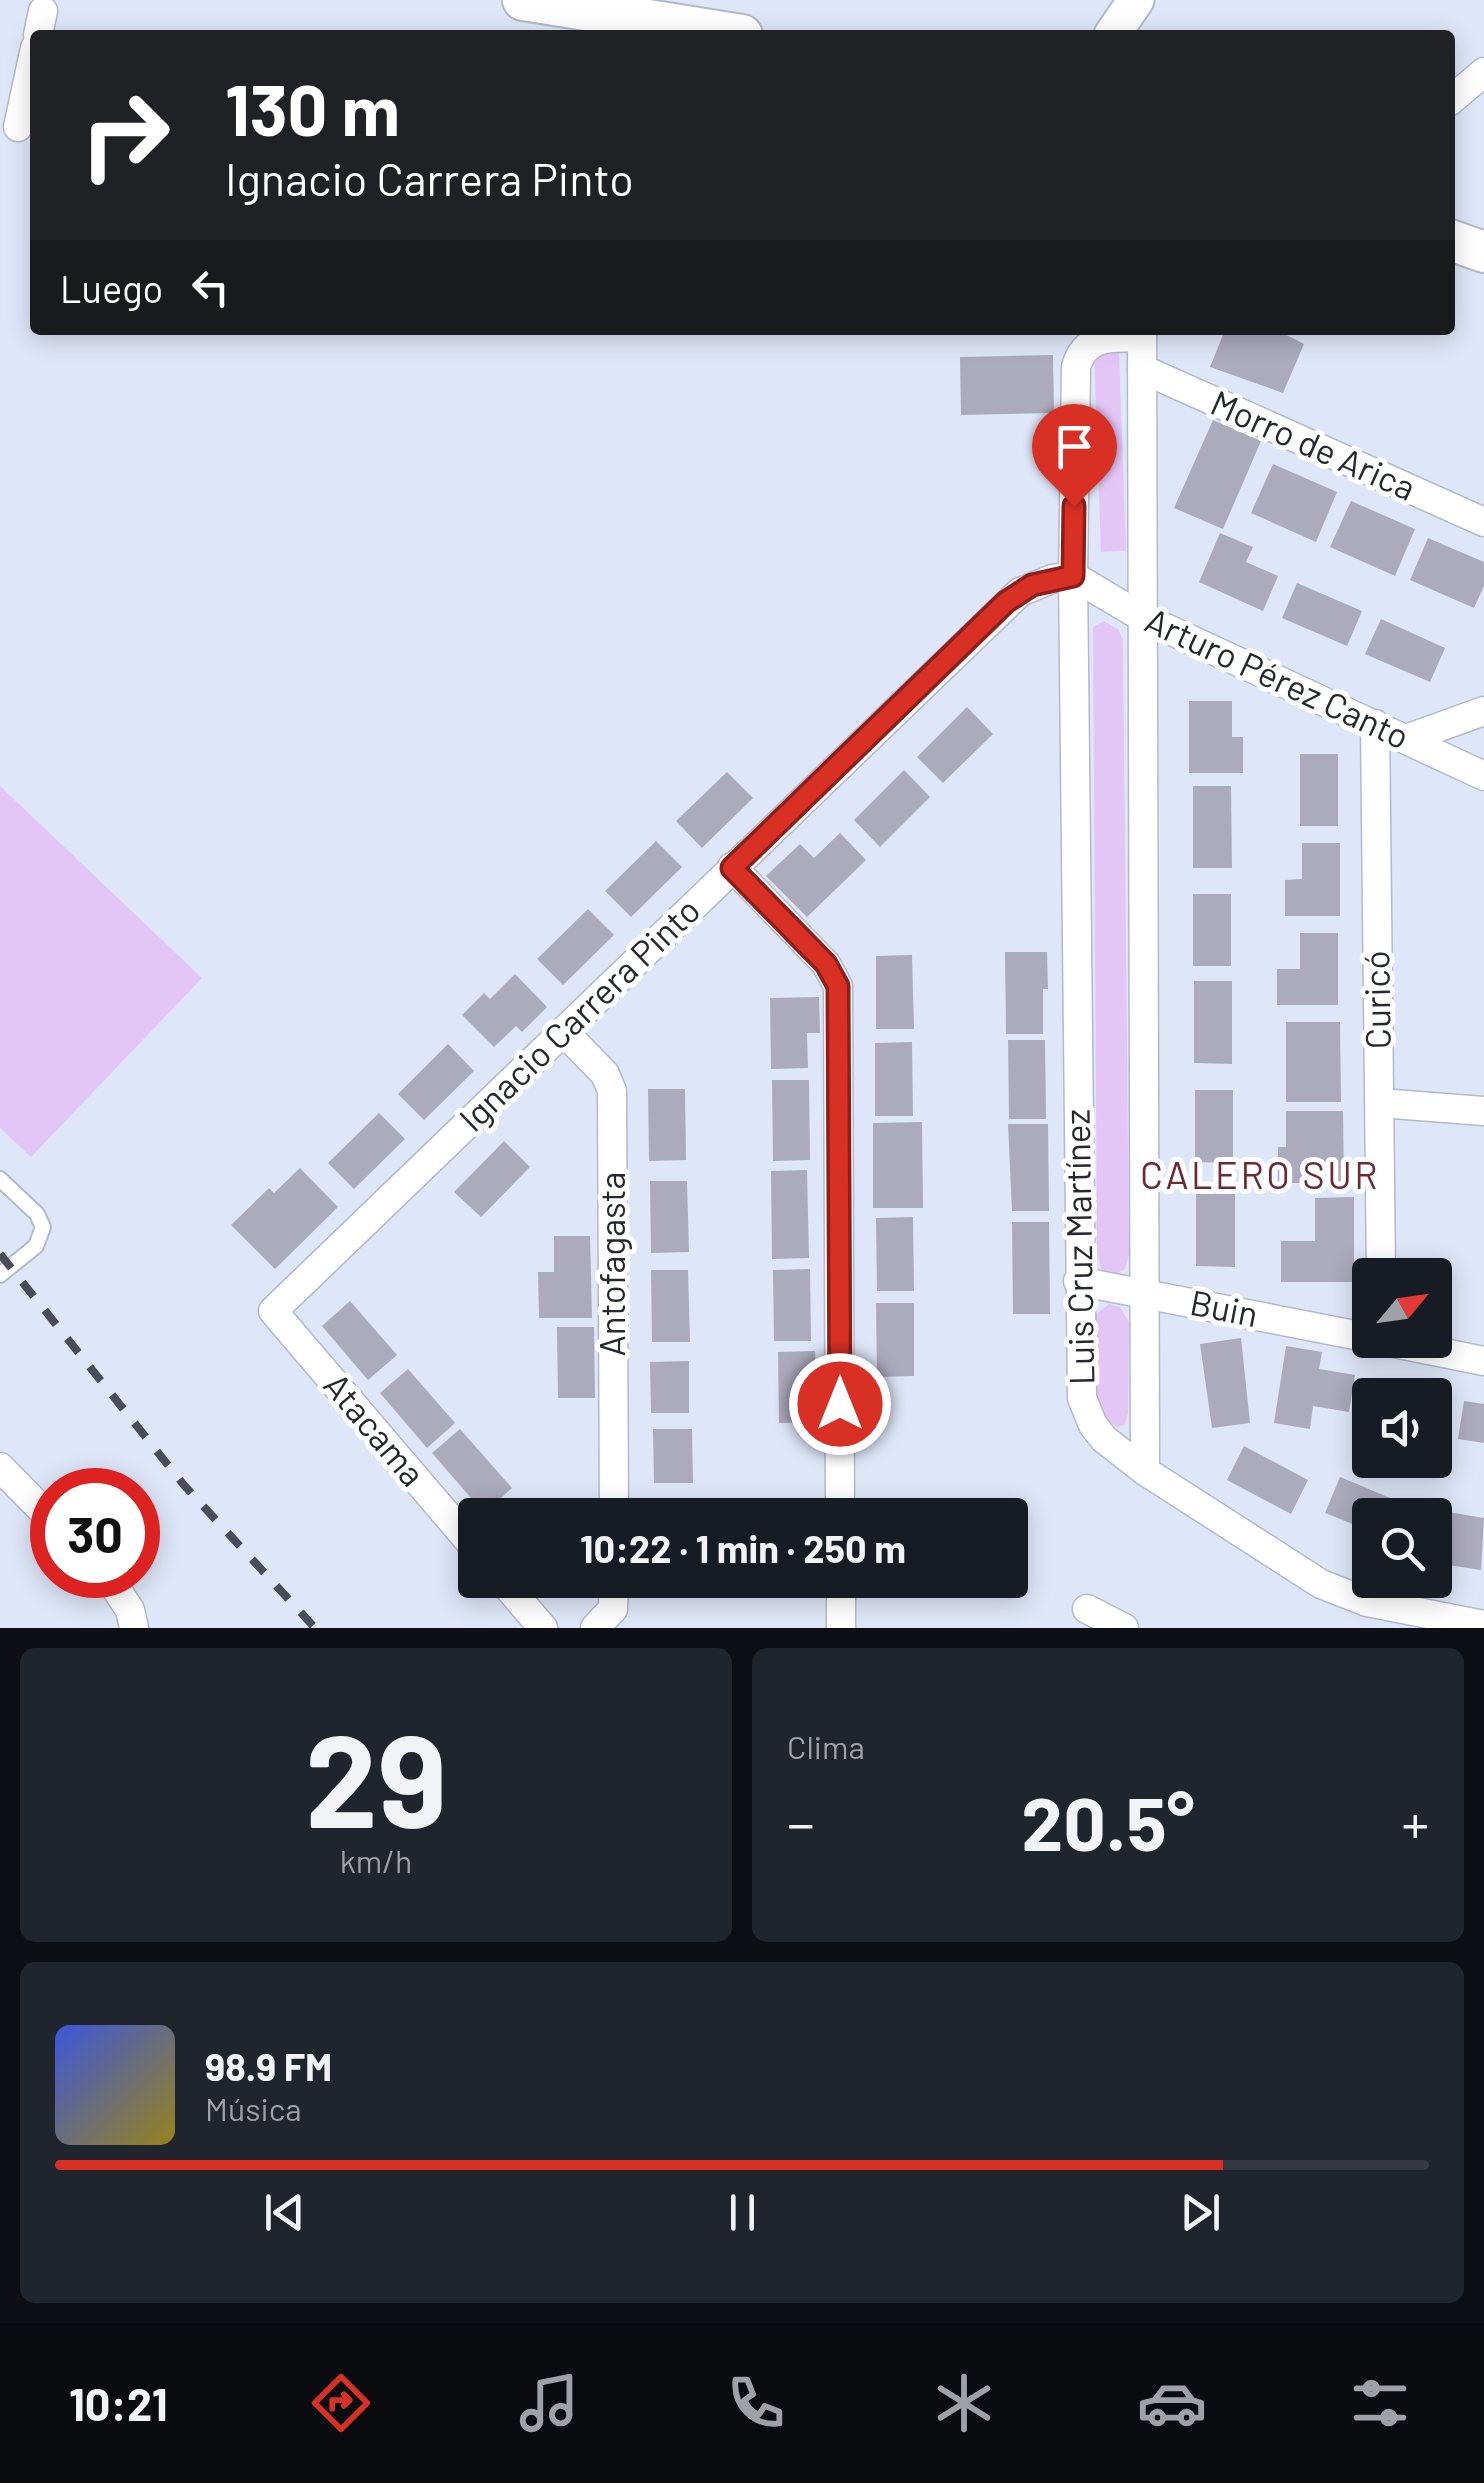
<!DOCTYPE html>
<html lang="es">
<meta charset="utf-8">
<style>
:root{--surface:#171b24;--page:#20242c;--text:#f1f3f6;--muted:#9ea1a6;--line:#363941;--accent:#d93025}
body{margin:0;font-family:Barlow,sans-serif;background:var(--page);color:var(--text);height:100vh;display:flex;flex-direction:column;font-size:38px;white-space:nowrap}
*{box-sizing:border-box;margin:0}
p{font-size:32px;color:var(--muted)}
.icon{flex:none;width:55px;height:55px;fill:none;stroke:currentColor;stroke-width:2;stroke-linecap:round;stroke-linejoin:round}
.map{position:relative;height:1628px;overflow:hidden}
.details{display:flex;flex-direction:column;gap:20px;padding:20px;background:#0d0f14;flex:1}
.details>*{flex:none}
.top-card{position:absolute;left:30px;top:30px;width:1425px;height:305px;border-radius:10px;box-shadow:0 5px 25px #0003;background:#202124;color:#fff;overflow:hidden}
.needle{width:65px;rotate:61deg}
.buttons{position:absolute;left:1352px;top:1258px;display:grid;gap:20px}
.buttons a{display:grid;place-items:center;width:100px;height:100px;border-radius:10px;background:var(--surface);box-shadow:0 5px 25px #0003;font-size:50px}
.speed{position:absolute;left:30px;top:1468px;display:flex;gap:20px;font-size:50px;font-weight:700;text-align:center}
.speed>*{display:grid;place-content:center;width:130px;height:130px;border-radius:50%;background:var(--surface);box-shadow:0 5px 25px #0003;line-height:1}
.speed .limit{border:15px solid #d22;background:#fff;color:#111}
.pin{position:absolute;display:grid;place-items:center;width:85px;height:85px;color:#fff;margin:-102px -42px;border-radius:50% 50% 50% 0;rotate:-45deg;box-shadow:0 0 10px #0007}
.pin .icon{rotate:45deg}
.me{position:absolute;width:110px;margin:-55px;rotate:0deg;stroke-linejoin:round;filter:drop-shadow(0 0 8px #0008)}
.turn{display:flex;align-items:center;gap:35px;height:210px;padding:0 30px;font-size:45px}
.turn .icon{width:130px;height:130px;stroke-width:2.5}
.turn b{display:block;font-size:70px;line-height:85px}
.then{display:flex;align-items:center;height:95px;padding:0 30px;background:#0003;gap:20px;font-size:38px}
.big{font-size:75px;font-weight:700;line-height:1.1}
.details .tile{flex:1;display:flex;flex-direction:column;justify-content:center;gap:15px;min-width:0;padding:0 35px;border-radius:15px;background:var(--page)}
.details .dial{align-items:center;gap:0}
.dial b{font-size:130px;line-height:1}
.song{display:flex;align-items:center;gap:30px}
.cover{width:120px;height:120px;border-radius:15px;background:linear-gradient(135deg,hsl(230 70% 55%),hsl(50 70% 35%))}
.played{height:10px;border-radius:5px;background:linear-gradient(90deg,var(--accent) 85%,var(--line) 85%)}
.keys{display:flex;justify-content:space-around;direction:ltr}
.heat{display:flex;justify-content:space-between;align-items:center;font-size:55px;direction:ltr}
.details .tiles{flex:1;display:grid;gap:20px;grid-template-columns:1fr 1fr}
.tile:last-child{grid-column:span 2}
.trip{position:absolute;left:458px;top:1498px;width:570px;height:100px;border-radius:10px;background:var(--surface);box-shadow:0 5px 25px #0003;font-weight:700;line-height:100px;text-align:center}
.dock{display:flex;height:160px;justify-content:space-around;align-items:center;background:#090b0e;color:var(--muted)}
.dock .icon{width:70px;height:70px}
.dock .current{color:var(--accent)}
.dock b{font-size:45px;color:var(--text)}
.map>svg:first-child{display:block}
</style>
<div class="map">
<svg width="1484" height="1628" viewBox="0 0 1484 1628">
<rect width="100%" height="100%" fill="#dfe6f9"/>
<g fill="#e3c6f6">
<path d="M1119 352 1126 551 1101 552 1094 353Z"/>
<path d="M1104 621 1119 630 1123 641 1129 1255 1125 1269 1114 1275 1102 1271 1097 1254 1093 627Z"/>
<path d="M0 786 202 978 31 1157 0 1128Z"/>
<path d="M1109 1304 1120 1307 1129 1322 1128 1413 1125 1424 1119 1427C1109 1424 1099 1415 1096 1405 1091 1388 1092 1331 1096 1314Z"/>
</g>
<g fill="#acaabd">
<path d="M1225 330H1277L1304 344 1283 393 1210 367Z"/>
<path d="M1053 355 1054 413 961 415 960 357Z"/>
<path d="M1213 420 1261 441 1223 529 1174 508Z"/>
<path d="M1273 464 1337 492 1316 542 1251 513Z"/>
<path d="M1351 501 1415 529 1395 576 1330 547Z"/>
<path d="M1220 533 1253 547 1246 562 1278 576 1263 611 1199 582Z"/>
<path d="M1428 538 1484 562V586L1474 608 1410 580Z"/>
<path d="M1297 583 1362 611 1347 646 1282 618Z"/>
<path d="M1381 619 1445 648 1430 682 1365 654Z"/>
<path d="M1189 701H1232V737H1243V773H1189Z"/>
<path d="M967 707 993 734 943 783 917 757Z"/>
<rect x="1300" y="754" width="38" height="72"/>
<path d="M904 770 930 797 880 847 854 820Z"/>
<path d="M727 772 753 798 702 848 676 821Z"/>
<path d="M1193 786H1231L1232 868H1193Z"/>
<path d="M840 833 866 860 807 917 766 876 800 844 814 858Z"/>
<path d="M656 841 682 867 631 917 605 891Z"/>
<path d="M1302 843H1340V916H1285V880L1302 879Z"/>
<rect x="1193" y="894" width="38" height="72"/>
<path d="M588 909 614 935 563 985 537 959Z"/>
<path d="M1300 933H1338V1005H1277V969H1300Z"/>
<path d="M1005 952H1047L1048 989H1043V1034H1006Z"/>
<path d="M912 955 914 1029H876V956Z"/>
<path d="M515 974 547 1007 522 1032 516 1026 494 1047 462 1015 484 993 490 999Z"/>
<path d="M1194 981H1232V1064L1194 1063Z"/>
<path d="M819 997 820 1033H807L808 1068 771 1069 770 998Z"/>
<path d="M1286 1022H1340L1341 1102H1286Z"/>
<path d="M1008 1040H1045L1046 1119H1009Z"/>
<path d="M912 1042 913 1116H875V1043Z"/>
<path d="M448 1044 474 1071 424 1120 398 1094Z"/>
<path d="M772 1080H809L810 1160 773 1161Z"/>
<path d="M648 1089H685L686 1160 649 1161Z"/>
<path d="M1195 1090H1233V1163L1195 1162Z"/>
<path d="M1286 1111H1343L1344 1183H1278V1147H1286Z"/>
<path d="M379 1113 405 1139 354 1189 328 1163Z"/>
<path d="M922 1122 923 1208H873V1123Z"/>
<path d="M1008 1124H1048L1049 1211H1012Z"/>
<path d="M504 1141 530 1167 481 1217 454 1192Z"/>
<path d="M300 1168 338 1207 275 1269 231 1225 269 1188 274 1193Z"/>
<path d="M807 1170 809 1258 772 1259 771 1171Z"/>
<path d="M650 1181H687L689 1252 651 1253Z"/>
<path d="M1196 1194H1235V1267L1196 1266Z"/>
<path d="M1354 1197V1282H1281V1241H1315V1198Z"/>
<path d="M913 1217 914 1291H877L876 1218Z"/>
<path d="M1012 1222H1049L1050 1314H1013Z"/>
<path d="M554 1236H590L592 1318H539L538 1272H554Z"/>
<path d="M810 1269 811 1341H774L773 1270Z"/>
<path d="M651 1270H688L690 1342H652Z"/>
<path d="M350 1301 397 1355 368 1380 322 1326Z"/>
<path d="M876 1303H914V1376L877 1377Z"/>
<path d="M557 1327H594L595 1398H558Z"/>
<path d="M1241 1338 1250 1423 1212 1428 1200 1344Z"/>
<path d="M1286 1346 1322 1352 1319 1369 1355 1375 1349 1412 1313 1406 1310 1429 1274 1423Z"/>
<path d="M815 1351 816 1422 779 1423 778 1352Z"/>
<path d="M689 1361V1413H651L650 1362Z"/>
<path d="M408 1369 455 1423 427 1448 380 1393Z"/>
<path d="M1375 1381 1447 1392 1440 1430 1435 1429V1395H1373Z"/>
<path d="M1464 1401 1484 1404V1443L1458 1439Z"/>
<path d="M460 1429 512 1488 484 1513 432 1453Z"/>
<path d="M653 1429H692L693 1483H654Z"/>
<path d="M1244 1446 1308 1480 1291 1514 1227 1480Z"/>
<path d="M1340 1477 1407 1505 1403 1515H1370V1531L1325 1513Z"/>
<path d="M1418 1507 1484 1518 1481 1570 1435 1563V1515H1417Z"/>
</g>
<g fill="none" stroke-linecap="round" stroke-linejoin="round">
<defs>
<path id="service" d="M0 1179 37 1214 43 1227 36 1246 0 1275"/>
<g id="minor">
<path d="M38 35 43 11"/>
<path d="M1450 101 1484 72"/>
<path d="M18 127 35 48"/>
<path d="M1142 330 1145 1471"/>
<path d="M1142 338C1113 337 1085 334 1076 367L1073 576 1082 1398 1093 1425 1104 1439 1145 1471 1321 1584 1367 1602 1484 1625"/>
<path d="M1142 369 1484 522"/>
<path d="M1375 724 1381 1275"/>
<path d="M1406 739 1484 711"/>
<path d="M732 867 826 964 838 986 840 1515"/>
<path d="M563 1031 605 1074 612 1091 614 1515"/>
<path d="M1380 1103 1484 1111"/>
<path d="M1078 1281 1370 1338"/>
<path d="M1379 1340 1484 1361"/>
<path d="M0 1467 52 1520"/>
<path d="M475 1548 273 1311 1020 592 1052 579 1073 576 1142 617 1484 776"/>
<path d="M107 1575 130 1610 134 1628"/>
<path d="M502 1580 543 1628"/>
<path d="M841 1580V1628"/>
<path d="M1087 1609 1124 1628"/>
<path d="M595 1628 613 1609 614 1580"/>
</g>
<path id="tertiary" d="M1112 35 1136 0"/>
<g id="secondary">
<path d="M523 0 742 35"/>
<path d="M1450 240 1484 252"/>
</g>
</defs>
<use href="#service" stroke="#b2b9cb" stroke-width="18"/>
<use href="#minor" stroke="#b2b9cb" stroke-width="31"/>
<use href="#tertiary" stroke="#b2b9cb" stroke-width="39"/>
<use href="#secondary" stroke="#b2b9cb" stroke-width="44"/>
<use href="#service" stroke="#fff" stroke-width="14"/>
<use href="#minor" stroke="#fff" stroke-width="28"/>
<use href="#tertiary" stroke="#fff" stroke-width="35"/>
<use href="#secondary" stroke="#fff" stroke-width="40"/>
<path stroke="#4a4d57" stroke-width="8" stroke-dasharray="18 18" stroke-linecap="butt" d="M0 1254 183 1484 315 1628"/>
</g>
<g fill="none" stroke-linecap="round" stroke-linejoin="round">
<defs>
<path id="route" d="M840 1404 838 986 826 964 732 868 1006 602 1032 585 1073 576 1074 506"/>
</defs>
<use href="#route" stroke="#8d1f18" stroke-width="25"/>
<use href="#route" stroke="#d93025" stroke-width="18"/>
</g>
<g text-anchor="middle" stroke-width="10" stroke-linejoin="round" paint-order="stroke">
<g font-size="35" fill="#26282f" stroke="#fff">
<text transform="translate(1313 446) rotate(24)" y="12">Morro de Arica</text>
<text transform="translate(1277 679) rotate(25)" y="12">Arturo Pérez Canto</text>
<text transform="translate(1378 1000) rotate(-91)" y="12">Curicó</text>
<text transform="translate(580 1015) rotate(-44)" y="12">Ignacio Carrera Pinto</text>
<text transform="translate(1080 1247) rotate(-91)" y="12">Luis Cruz Martínez</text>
<text transform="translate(613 1264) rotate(-90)" y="12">Antofagasta</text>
<text transform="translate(1224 1309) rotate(11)" y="12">Buin</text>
<text transform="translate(374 1430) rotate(50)" y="12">Atacama</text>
</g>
<g font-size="38" letter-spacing="2.5" fill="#6f2932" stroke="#fff">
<text x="1260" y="1189">CALERO SUR</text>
</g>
</g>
</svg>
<div class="buttons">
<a><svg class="needle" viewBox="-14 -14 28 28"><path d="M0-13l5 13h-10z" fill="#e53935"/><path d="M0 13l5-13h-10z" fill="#9ea1a6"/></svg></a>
<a><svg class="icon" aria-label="sound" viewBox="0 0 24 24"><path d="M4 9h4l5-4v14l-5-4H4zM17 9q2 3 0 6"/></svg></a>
<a><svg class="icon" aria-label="search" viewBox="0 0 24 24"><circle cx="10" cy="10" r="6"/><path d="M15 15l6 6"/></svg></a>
</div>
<div class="speed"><div class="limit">30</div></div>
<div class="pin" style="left:1074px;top:506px;background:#d93025"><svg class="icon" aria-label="arrive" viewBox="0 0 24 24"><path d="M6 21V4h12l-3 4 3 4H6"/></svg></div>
<svg class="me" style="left:840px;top:1404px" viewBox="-20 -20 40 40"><circle r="17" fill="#d93025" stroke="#fff" stroke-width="3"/><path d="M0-11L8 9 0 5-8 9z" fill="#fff"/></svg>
<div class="trip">10:22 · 1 min · 250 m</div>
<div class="top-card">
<div class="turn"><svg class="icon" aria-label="right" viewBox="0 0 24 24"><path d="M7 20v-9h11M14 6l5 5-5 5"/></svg><div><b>130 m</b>Ignacio Carrera Pinto</div></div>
<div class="then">Luego<svg class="icon" aria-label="left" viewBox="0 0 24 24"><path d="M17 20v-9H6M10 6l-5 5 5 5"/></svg></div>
</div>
</div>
<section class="details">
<div class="tiles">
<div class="tile dial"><b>29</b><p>km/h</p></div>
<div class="tile"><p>Clima</p>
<div class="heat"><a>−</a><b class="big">20.5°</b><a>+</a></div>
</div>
<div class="tile">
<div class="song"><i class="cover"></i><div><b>98.9 FM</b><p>Música</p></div></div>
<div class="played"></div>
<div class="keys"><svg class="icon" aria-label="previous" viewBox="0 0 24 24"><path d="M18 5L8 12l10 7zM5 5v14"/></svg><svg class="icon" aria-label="pause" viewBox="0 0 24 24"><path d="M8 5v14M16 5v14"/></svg><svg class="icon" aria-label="next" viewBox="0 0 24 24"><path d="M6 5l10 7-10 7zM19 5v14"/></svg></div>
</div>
</div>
</section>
<nav class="dock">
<b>10:21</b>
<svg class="icon current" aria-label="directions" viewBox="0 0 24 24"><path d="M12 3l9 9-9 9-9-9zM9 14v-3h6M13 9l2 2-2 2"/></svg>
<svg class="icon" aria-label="music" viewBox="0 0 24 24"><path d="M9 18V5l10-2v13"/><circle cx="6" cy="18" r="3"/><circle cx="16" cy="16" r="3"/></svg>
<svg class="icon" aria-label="phone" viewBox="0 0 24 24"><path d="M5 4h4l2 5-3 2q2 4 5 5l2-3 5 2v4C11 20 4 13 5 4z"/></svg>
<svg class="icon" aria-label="climate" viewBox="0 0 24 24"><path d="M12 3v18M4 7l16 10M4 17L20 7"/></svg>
<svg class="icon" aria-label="car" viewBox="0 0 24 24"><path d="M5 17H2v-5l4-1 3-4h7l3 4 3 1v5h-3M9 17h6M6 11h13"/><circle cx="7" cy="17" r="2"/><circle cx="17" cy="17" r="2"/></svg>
<svg class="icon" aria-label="filters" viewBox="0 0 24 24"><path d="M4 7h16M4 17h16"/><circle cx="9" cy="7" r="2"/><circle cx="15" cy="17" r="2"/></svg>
</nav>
